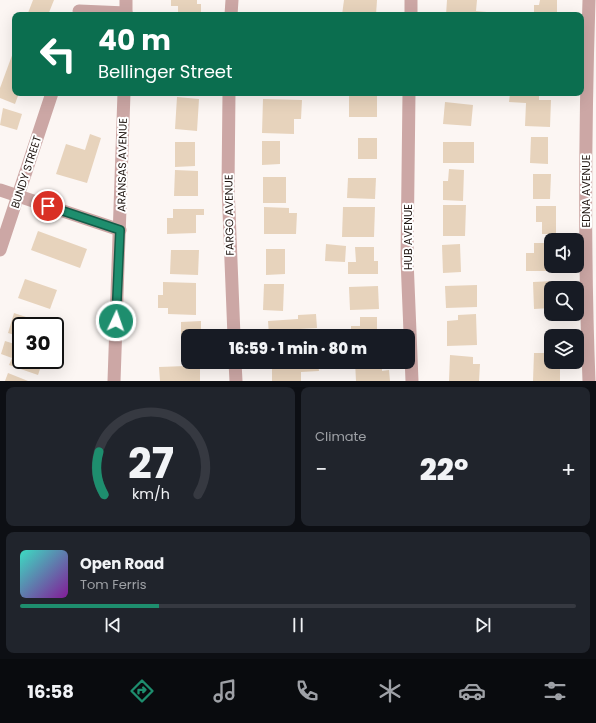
<!DOCTYPE html>
<meta charset="utf-8">
<style>
:root{--surface:#171b24;--page:#20242c;--text:#f1f3f6;--muted:#9ea1a6;--line:#363941;--accent:#1e8e6e}
body{margin:0;font-family:Poppins,sans-serif;background:var(--page);color:var(--text);height:100vh;display:flex;flex-direction:column;font-size:15px;white-space:nowrap}
*{box-sizing:border-box;margin:0}
p{font-size:13px;color:var(--muted)}
.icon{flex:none;width:22px;height:22px;fill:none;stroke:currentColor;stroke-width:2;stroke-linecap:round;stroke-linejoin:round}
.map{position:relative;height:381px;overflow:hidden}
.side{display:flex;flex-direction:column;gap:6px;padding:6px;background:#0d0f14;flex:1}
.side>*{flex:none}
.top-card{position:absolute;left:12px;top:12px;width:572px;height:84px;border-radius:8px;box-shadow:0 4px 16px #0002;background:#0b6e4f;color:#fff;overflow:hidden}
.buttons{position:absolute;left:544px;top:233px;display:grid;gap:8px}
.buttons a{display:grid;place-items:center;width:40px;height:40px;border-radius:8px;background:var(--surface);box-shadow:0 4px 16px #0002;font-size:20px}
.speed{position:absolute;left:12px;top:317px;display:flex;gap:8px;font-size:20px;font-weight:700;text-align:center}
.speed>*{display:grid;place-content:center;width:52px;height:52px;border-radius:50%;background:var(--surface);box-shadow:0 4px 16px #0002;line-height:1}
.speed .limit{border:2px solid #111;border-radius:6px;background:#fff;color:#111}
.pin{position:absolute;display:grid;place-items:center;width:34px;height:34px;color:#fff;margin:-17px;border:2px solid #fff;border-radius:50%;box-shadow:0 1px 4px #0007}
.me{position:absolute;width:44px;margin:-22px;rotate:3deg;stroke-linejoin:round;filter:drop-shadow(0 0 3px #0008)}
.turn{display:flex;align-items:center;gap:14px;height:84px;padding:0 20px;font-size:18px}
.turn .icon{width:52px;height:52px;stroke-width:2.5}
.turn b{display:block;font-size:28px;line-height:34px}
.big{font-size:30px;font-weight:800;line-height:1.1}
.side .card{flex:1;display:flex;flex-direction:column;justify-content:center;gap:6px;min-width:0;padding:0 14px;border-radius:8px;background:var(--page)}
.side .dial{align-items:center;gap:0}
.dial svg{height:104px;overflow:visible;fill:none;stroke:var(--line);stroke-width:7;stroke-linecap:round;text-anchor:middle}
.dial text{fill:var(--text);stroke:none}
.song{display:flex;align-items:center;gap:12px}
.cover{width:48px;height:48px;border-radius:6px;background:linear-gradient(135deg,hsl(170 70% 55%),hsl(290 70% 35%))}
.played{height:4px;border-radius:2px;background:linear-gradient(90deg,var(--accent) 25%,var(--line) 25%)}
.keys{display:flex;justify-content:space-around;direction:ltr}
.heat{display:flex;justify-content:space-between;align-items:center;font-size:22px;direction:ltr}
.side .tiles{flex:1;display:grid;gap:6px;grid-template-columns:1fr 1fr}
.card:last-child{grid-column:span 2}
.trip{position:absolute;left:181px;top:329px;width:234px;height:40px;border-radius:8px;background:var(--surface);box-shadow:0 4px 16px #0002;font-weight:800;line-height:40px;text-align:center}
.menu{display:flex;height:64px;justify-content:space-around;align-items:center;background:#090b0e;color:var(--muted)}
.menu .icon{width:28px;height:28px}
.menu .active{color:var(--accent)}
.menu b{font-size:18px;color:var(--text)}
.map>svg:first-child{display:block}
</style>
<div class="map">
<svg width="596" height="381" viewBox="0 0 596 381">
<rect width="100%" height="100%" fill="#fcf6f3"/>
<g fill="#e7d3bc">
<path d="M33 0H54L48 15H34L28 13Z"/>
<path d="M171 0H197V4H201V15H178V6H171Z"/>
<path d="M344 0H377L376 15H342Z"/>
<path d="M447 0H477L476 11 487 12 486 15H446Z"/>
<path d="M540 0H557V15L534 14V5H539Z"/>
<path d="M14 50 15 93H19L15 104 0 98V88Z"/>
<path d="M510 93 539 94V100H551L550 127 525 126 526 103 509 102Z"/>
<path d="M349 95 377 96V117H349Z"/>
<path d="M177 97 199 99 197 131 175 129Z"/>
<path d="M263 99 302 100 301 119H294V134L262 133Z"/>
<path d="M445 102 473 105 471 126 443 124Z"/>
<path d="M3 108 22 114 17 130 0 125Z"/>
<path d="M90 134 101 138 87 183 56 174 66 144 85 150Z"/>
<path d="M531 137H548V164L530 163Z"/>
<rect x="358" y="138" width="19" height="21"/>
<path d="M262 141H280V164L262 165Z"/>
<path d="M175 142H195V166L175 167Z"/>
<rect x="443" y="142" width="31" height="21"/>
<path d="M449 169 464 170 463 201 443 200V181H448Z"/>
<path d="M175 170 198 171V196H174Z"/>
<path d="M533 174H551L550 199H533Z"/>
<rect x="263" y="177" width="23" height="26"/>
<path d="M348 178H376L375 199 347 198Z"/>
<path d="M443 205H466L465 236H443Z"/>
<path d="M536 206H556V234H542V222H536Z"/>
<path d="M264 207 289 208V213H297L296 234H264Z"/>
<path d="M343 207H375L374 237H342Z"/>
<path d="M173 209H204V215H196V233L167 234V218H173Z"/>
<path d="M38 231 87 249 80 268 31 250Z"/>
<path d="M534 243H551V266H553V271H526V253H534Z"/>
<path d="M326 244 346 246 345 262 325 261Z"/>
<path d="M460 244 461 272 443 273 442 245Z"/>
<path d="M355 247H374V261H378V274H348V262H356Z"/>
<path d="M266 249H285V274L266 275Z"/>
<path d="M171 250H199L198 275 170 274Z"/>
<path d="M25 279 57 290 50 309 18 298Z"/>
<path d="M554 281V288H551V308L534 309 533 282Z"/>
<path d="M163 282 196 283V315L168 314V308H158V295H163Z"/>
<path d="M264 284H284L283 311 263 310Z"/>
<path d="M477 285V307L446 308 445 286Z"/>
<path d="M378 286 379 309 350 310 349 287Z"/>
<path d="M14 313 41 322 39 326H21V337L8 333Z"/>
<path d="M316 314 317 328 300 329V336H269L268 321 298 319V315Z"/>
<path d="M476 314 477 345 447 346V321L458 320V315Z"/>
<path d="M360 317H377V336H351V326H360Z"/>
<path d="M201 321V336H188V347L181 348V322Z"/>
<path d="M5 341 21 346V360H43L38 375 9 365 12 358 1 354Z"/>
<path d="M534 353H551V362H560V381H533Z"/>
<path d="M188 355V362H200V381H160L159 367 186 366V356Z"/>
<path d="M450 355 473 357V364H480L479 381H449Z"/>
<path d="M272 362H318L319 371 301 372V381H272Z"/>
<path d="M355 362H382V371L389 370 390 381H356Z"/>
<path d="M8 373 28 381H5Z"/>
</g>
<g fill="none" stroke-linecap="round" stroke-linejoin="round">
<g stroke="#cca7a5" stroke-width="13">
<path d="M589 0C585 127 584 254 589 381"/>
<path d="M79 11 126 13"/>
<path d="M126 15V0"/>
<path d="M231 15 232 0"/>
<path d="M411 15V0"/>
<path d="M229 93 228 186 234 336"/>
<path d="M409 93 407 259 412 381"/>
<path d="M0 190 120 230"/>
<path d="M0 250 52 93"/>
<path d="M235 362 236 381"/>
<path d="M114 381 124 93"/>
</g>
</g>
<g fill="none" stroke-linecap="round" stroke-linejoin="round">
<defs>
<path id="route" d="M48 206 120 230 116 321"/>
</defs>
<use href="#route" stroke="#145c48" stroke-width="10"/>
<use href="#route" stroke="#1e8e6e" stroke-width="7"/>
</g>
<g text-anchor="middle" stroke-width="4" stroke-linejoin="round" paint-order="stroke">
<g font-size="11" fill="#1d130e" stroke="#fff">
<text transform="translate(122 165) rotate(-89)" y="4">ARANSAS AVENUE</text>
<text transform="translate(26 172) rotate(-72)" y="4">BUNDY STREET</text>
<text transform="translate(586 191) rotate(-90)" y="4">EDNA AVENUE</text>
<text transform="translate(229 215) rotate(-91)" y="4">FARGO AVENUE</text>
<text transform="translate(408 237) rotate(-90)" y="4">HUB AVENUE</text>
</g>
</g>
</svg>
<div class="buttons">
<a><svg class="icon" aria-label="sound" viewBox="0 0 24 24"><path d="M4 9h4l5-4v14l-5-4H4zM17 9q2 3 0 6"/></svg></a>
<a><svg class="icon" aria-label="search" viewBox="0 0 24 24"><circle cx="10" cy="10" r="6"/><path d="M15 15l6 6"/></svg></a>
<a><svg class="icon" aria-label="layers" viewBox="0 0 24 24"><path d="M12 4l9 5-9 5-9-5zM3 14l9 5 9-5"/></svg></a>
</div>
<div class="speed"><div class="limit">30</div></div>
<div class="pin" style="left:48px;top:206px;background:#d93025"><svg class="icon" aria-label="arrive" viewBox="0 0 24 24"><path d="M6 21V4h12l-3 4 3 4H6"/></svg></div>
<svg class="me" style="left:116px;top:321px" viewBox="-20 -20 40 40"><circle r="17" fill="#1e8e6e" stroke="#fff" stroke-width="3"/><path d="M0-11L8 9 0 5-8 9z" fill="#fff"/></svg>
<div class="trip">16:59 · 1 min · 80 m</div>
<div class="top-card">
<div class="turn"><svg class="icon" aria-label="left" viewBox="0 0 24 24"><path d="M17 20v-9H6M10 6l-5 5 5 5"/></svg><div><b>40 m</b>Bellinger Street</div></div>
</div>
</div>
<section class="side">
<div class="tiles">
<div class="card dial"><svg viewBox="0 0 100 80">
<path d="M14 69A42 42 0 1 1 86 69"/>
<path d="M14 69A42 42 0 0 1 10 36" stroke="#1e8e6e"/>
<text x="50" y="56" font-size="32" font-weight="700">27</text>
<text x="50" y="72" font-size="11">km/h</text>
</svg></div>
<div class="card"><p>Climate</p>
<div class="heat"><a>−</a><b class="big">22°</b><a>+</a></div>
</div>
<div class="card">
<div class="song"><i class="cover"></i><div><b>Open Road</b><p>Tom Ferris</p></div></div>
<div class="played"></div>
<div class="keys"><svg class="icon" aria-label="previous" viewBox="0 0 24 24"><path d="M18 5L8 12l10 7zM5 5v14"/></svg><svg class="icon" aria-label="pause" viewBox="0 0 24 24"><path d="M8 5v14M16 5v14"/></svg><svg class="icon" aria-label="next" viewBox="0 0 24 24"><path d="M6 5l10 7-10 7zM19 5v14"/></svg></div>
</div>
</div>
</section>
<nav class="menu">
<b>16:58</b>
<svg class="icon active" aria-label="directions" viewBox="0 0 24 24"><path d="M12 3l9 9-9 9-9-9zM9 14v-3h6M13 9l2 2-2 2"/></svg>
<svg class="icon" aria-label="music" viewBox="0 0 24 24"><path d="M9 18V5l10-2v13"/><circle cx="6" cy="18" r="3"/><circle cx="16" cy="16" r="3"/></svg>
<svg class="icon" aria-label="phone" viewBox="0 0 24 24"><path d="M5 4h4l2 5-3 2q2 4 5 5l2-3 5 2v4C11 20 4 13 5 4z"/></svg>
<svg class="icon" aria-label="climate" viewBox="0 0 24 24"><path d="M12 3v18M4 7l16 10M4 17L20 7"/></svg>
<svg class="icon" aria-label="car" viewBox="0 0 24 24"><path d="M5 17H2v-5l4-1 3-4h7l3 4 3 1v5h-3M9 17h6M6 11h13"/><circle cx="7" cy="17" r="2"/><circle cx="17" cy="17" r="2"/></svg>
<svg class="icon" aria-label="filters" viewBox="0 0 24 24"><path d="M4 7h16M4 17h16"/><circle cx="9" cy="7" r="2"/><circle cx="15" cy="17" r="2"/></svg>
</nav>
